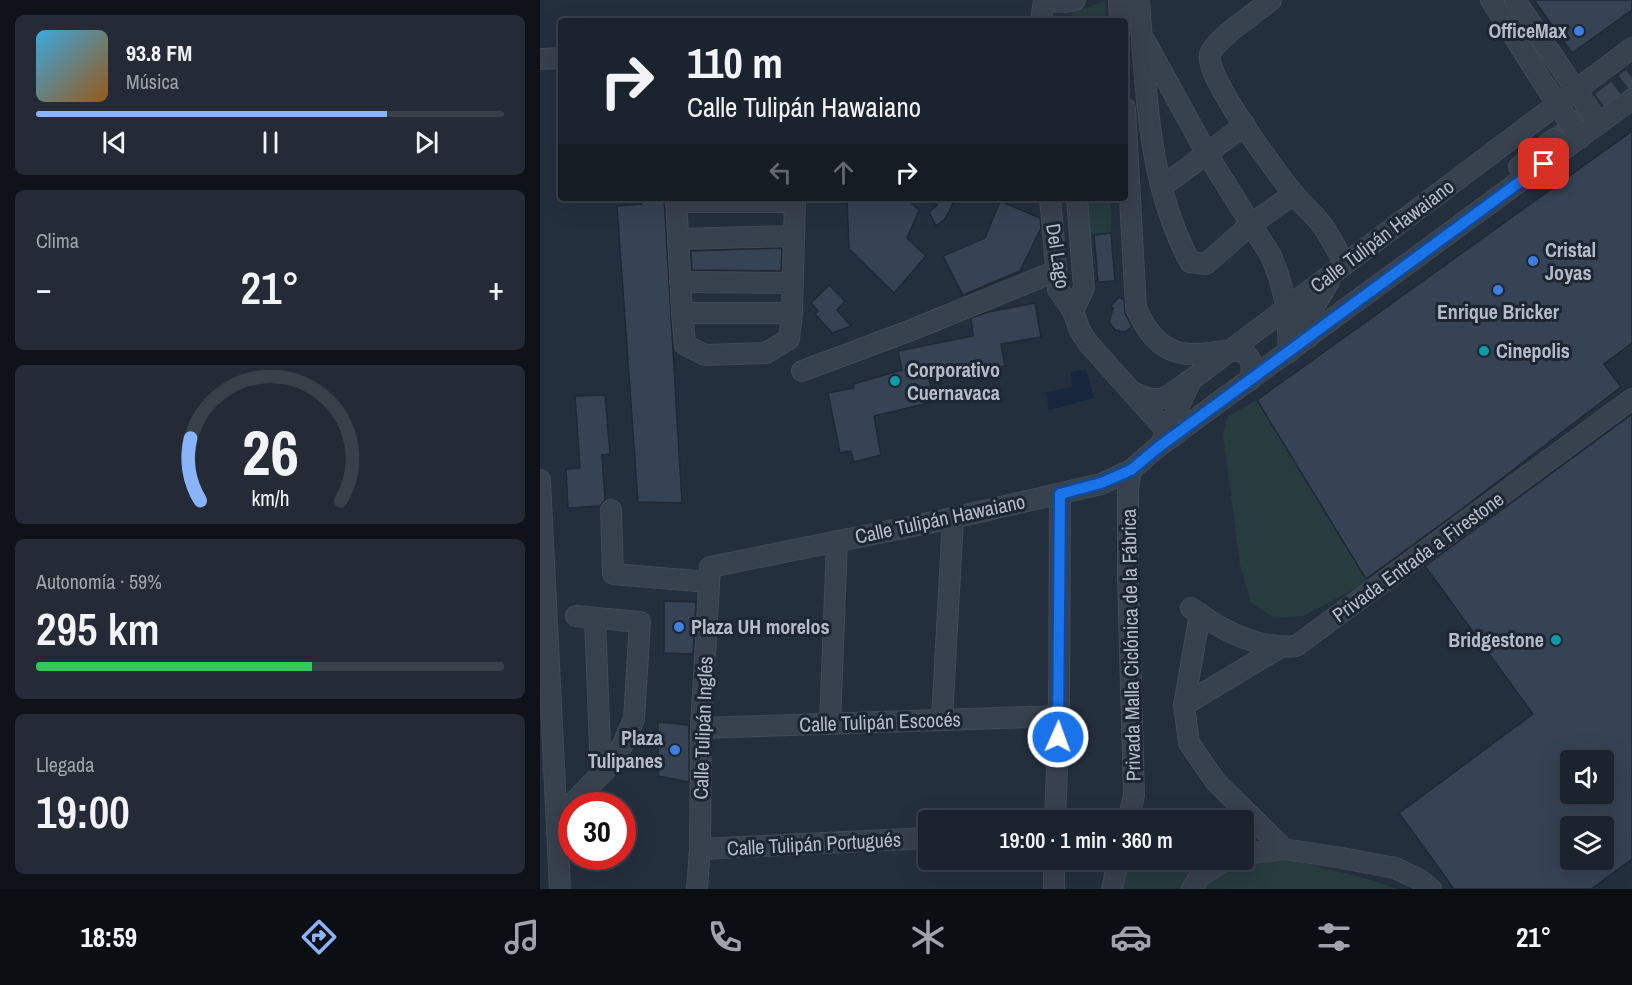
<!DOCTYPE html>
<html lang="es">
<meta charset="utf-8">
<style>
:root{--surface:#1b232e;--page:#242b36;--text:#f1f3f6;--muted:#a0a4aa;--line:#39404a;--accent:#8ab4f8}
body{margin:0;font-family:"Archivo Narrow",sans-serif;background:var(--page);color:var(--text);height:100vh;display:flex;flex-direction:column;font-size:22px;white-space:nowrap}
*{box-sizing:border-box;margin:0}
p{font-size:20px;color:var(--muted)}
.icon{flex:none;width:33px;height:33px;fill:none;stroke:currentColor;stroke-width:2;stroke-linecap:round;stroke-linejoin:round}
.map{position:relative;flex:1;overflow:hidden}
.sheet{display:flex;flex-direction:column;gap:15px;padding:15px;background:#0f1319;width:540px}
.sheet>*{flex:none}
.banner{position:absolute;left:18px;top:18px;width:570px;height:183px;border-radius:6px;box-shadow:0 6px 24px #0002,0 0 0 2px var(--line);background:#1b232e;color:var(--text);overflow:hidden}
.tools{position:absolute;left:1020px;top:750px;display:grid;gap:12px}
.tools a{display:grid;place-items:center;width:54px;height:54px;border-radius:6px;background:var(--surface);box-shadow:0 6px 24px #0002,0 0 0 2px var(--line);font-size:30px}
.speed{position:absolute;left:18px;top:792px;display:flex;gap:12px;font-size:30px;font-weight:700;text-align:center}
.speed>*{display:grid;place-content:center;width:78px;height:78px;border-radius:50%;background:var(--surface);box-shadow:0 6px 24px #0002,0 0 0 2px var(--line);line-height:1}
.speed .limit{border:9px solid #d22;background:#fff;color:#111}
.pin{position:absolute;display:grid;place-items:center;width:51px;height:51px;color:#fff;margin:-26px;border-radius:12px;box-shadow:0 3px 9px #0006}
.me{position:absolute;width:66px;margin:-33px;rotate:2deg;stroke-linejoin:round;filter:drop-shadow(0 0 4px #0008)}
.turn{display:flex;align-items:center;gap:21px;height:126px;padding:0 30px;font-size:27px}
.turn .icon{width:78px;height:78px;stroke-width:2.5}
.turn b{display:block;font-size:42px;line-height:51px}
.lanes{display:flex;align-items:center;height:57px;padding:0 30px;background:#0003;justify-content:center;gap:30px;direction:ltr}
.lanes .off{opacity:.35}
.big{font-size:45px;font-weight:600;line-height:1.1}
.sheet .widget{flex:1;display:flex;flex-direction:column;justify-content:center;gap:9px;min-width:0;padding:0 21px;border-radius:9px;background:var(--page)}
.sheet .dial{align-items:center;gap:0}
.dial svg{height:156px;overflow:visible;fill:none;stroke:var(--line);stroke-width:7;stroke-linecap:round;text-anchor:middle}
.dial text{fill:var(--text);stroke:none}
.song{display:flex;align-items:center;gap:18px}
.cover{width:72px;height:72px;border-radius:9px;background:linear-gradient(135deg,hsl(200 70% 55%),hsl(30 70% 35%))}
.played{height:6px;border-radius:3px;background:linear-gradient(90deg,var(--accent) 75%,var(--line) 75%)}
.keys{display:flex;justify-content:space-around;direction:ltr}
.heat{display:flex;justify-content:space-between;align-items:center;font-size:33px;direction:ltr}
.charge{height:9px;border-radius:4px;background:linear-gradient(90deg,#34c759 59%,var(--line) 0)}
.trip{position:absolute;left:378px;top:810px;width:336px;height:60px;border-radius:6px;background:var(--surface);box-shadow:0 6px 24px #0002,0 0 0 2px var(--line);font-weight:600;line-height:60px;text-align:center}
.dock{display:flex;height:96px;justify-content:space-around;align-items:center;background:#0b0e12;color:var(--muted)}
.dock .icon{width:42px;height:42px}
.dock .active{color:var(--accent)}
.dock b{font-size:27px;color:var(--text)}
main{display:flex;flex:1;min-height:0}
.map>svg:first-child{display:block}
</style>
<main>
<section class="sheet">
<div class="widget">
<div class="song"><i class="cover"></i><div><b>93.8 FM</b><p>Música</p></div></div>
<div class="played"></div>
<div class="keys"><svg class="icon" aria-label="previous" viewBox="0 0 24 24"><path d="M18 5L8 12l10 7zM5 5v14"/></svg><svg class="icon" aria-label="pause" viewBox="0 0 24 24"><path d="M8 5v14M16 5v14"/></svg><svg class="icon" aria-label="next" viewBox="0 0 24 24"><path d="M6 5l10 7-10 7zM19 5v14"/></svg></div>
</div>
<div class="widget"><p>Clima</p>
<div class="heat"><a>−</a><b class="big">21°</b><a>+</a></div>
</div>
<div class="widget dial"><svg viewBox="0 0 100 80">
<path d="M14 69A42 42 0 1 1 86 69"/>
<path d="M14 69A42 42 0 0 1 9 37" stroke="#8ab4f8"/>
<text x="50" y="56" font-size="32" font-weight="700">26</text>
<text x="50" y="72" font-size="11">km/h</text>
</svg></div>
<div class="widget"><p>Autonomía · 59%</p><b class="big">295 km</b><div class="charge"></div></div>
<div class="widget"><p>Llegada</p><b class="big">19:00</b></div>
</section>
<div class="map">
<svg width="1092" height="889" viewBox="0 0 1092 889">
<rect width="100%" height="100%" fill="#242f3e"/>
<g fill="#263c3f">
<path d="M565 1 566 21H532L531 13Z"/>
<path d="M537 198H571V233L554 235 538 223Z"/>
<path d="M717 400 828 582 763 616 734 618 711 603 700 565 683 434 688 416Z"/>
<path d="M704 848 824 878 857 889H575L582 860H704Z"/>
</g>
<path fill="#17263c" d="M546 369 554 398 509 410 506 392 532 387 531 372Z"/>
<g fill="#364354" stroke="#1f2835" stroke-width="1.5" fill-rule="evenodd">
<path d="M994 0H1092V10L1032 53Z"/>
<path d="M1092 131V343L1064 364 1081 387 922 509 826 579 717 400Z"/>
<path d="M101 198H124L142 503 98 502 77 206 102 204Z"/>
<path d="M307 198H366L379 210 367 238 386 256 354 293 309 249Z"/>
<path d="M399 198H415L409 212 404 220 396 226 389 212 397 205Z"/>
<path d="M460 201 500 218 501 228 480 271 423 295 403 256 445 238Z"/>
<path d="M571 233 575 281 558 282 554 235Z"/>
<path d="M242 248 241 271 152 270 151 251Z"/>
<path d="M289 285 305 301 297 310 311 326 292 333 275 314 278 311 271 303Z"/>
<path d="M579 297 584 300 585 313 592 327 585 332 575 330 569 322 573 308 571 306Z"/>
<path d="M495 303 501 337 461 344 465 366 389 379 393 402 334 416 341 455 314 462 311 451 300 453 288 393 314 388 313 384 362 370 358 351 433 336 431 318 448 312Z"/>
<path d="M65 395 70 454 62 455 65 500 60 506 28 508 26 469 40 468 35 396Z"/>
<path d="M1092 414V859L1051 889H914L859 813 993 714 885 566ZM1030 760H1064V794H1030ZM1030 826H1064V860H1030Z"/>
<path d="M124 601 156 602 153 654 124 653Z"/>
<path d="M118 722 149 725V782L118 776Z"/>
</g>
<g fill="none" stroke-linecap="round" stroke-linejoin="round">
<path stroke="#3a4453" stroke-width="20" stroke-dasharray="20 10" stroke-linecap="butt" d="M1014 139 1092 78"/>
<defs>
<g id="minor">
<path d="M579 0 580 21"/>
<path d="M599 0C606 89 607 181 650 262L666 264 710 225 754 194"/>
<path d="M731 0C716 13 676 38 670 54 663 74 738 175 754 194 763 205 774 214 782 225 791 237 797 251 805 264"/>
<path d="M951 0 1004 84 1040 138"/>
<path d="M975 0 1059 124"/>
<path d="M504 1 526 2 535 0"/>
<path d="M501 21 504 0"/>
<path d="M605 41 667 154 731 256 739 277 747 308 749 352"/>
<path d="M0 59 21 58"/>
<path d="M585 108 596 308C605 328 617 348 641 353 659 357 681 349 698 351 713 354 714 370 709 381"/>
<path d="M979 167 1014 139"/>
<path d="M622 187 705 125"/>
<path d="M136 198 142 313 145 345 165 355 226 353 249 339 252 313 255 202"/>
<path d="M510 198 518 289 533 311 540 331 549 344 632 437"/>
<path d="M136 202H255V198"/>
<path d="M138 239 254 236"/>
<path d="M140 282 253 283"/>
<path d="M533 311 544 288 537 198"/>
<path d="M142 313H252"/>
<path d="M768 338 763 324 789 282"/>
<path d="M262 371 369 331 516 271"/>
<path d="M593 392C619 406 627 398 649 381"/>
<path d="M621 444 651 380 1092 48"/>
<path d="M0 480 20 889"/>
<path d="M71 510 73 574 169 582"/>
<path d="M651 608C681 630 719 650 756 646L1092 399"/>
<path d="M55 618 61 774"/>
<path d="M739 648 644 705 649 743 676 782 744 849"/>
<path d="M644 705 660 614"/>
<path d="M402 720 413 518"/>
<path d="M290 724 297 541"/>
<path d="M161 728 519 716"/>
<path d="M515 820 519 716 520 494"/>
<path d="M588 820 594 795 588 579V489L591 470"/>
<path d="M17 830 30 806 70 765 82 746 94 719 100 622 36 616"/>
<path d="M160 849 388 838"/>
<path d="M704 854 744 849 802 858 855 868 880 880 891 889"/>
<path d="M157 889 160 849 161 728 170 567 413 518 561 484 591 470 619 446 1092 99"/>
<path d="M514 889V860"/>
<path d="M572 889 578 860"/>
<path d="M652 889 660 876 684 860"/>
</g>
</defs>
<use href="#minor" stroke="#414a57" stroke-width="22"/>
<use href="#minor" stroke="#38414e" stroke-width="20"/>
</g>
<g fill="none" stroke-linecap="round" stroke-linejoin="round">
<defs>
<path id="route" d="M518 737 520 494 561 483 591 470 620 446 1004 164"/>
</defs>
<use href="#route" stroke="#114b97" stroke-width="15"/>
<use href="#route" stroke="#1a73e8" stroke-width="10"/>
</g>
<g fill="#3f7fe0" stroke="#1d2633" stroke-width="2">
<circle cx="1039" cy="31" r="6"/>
<circle cx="993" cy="261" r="6"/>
<circle cx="958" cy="290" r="6"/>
<circle cx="139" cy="627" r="6"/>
<circle cx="135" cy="750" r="6"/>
</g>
<g fill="#0f9aa8" stroke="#1d2633" stroke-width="2">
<circle cx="944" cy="351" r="6"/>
<circle cx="355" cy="381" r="6"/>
<circle cx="1016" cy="640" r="6"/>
</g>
<g text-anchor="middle" stroke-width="6" stroke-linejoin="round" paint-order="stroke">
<g font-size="20" font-weight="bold" fill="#b4bcc9" stroke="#1d2633" text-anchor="start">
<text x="1027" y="38" text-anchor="end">OfficeMax</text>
<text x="1005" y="257">Cristal<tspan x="1005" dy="23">Joyas</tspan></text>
<text x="958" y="319" text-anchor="middle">Enrique Bricker</text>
<text x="956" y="358">Cinepolis</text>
<text x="367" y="377">Corporativo<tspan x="367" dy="23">Cuernavaca</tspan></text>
<text x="151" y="634">Plaza UH morelos</text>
<text x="1004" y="647" text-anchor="end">Bridgestone</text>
<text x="123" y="745" text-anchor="end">Plaza<tspan x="123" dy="23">Tulipanes</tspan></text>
</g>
<g font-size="20" fill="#b4bcc9" stroke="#1d2633">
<text transform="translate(842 236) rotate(-37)" y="7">Calle Tulipán Hawaiano</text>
<text transform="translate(518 256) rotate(81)" y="7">Del Lago</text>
<text transform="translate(400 519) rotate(-12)" y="7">Calle Tulipán Hawaiano</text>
<text transform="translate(878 557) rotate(-36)" y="7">Privada Entrada a Firestone</text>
<text transform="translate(591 645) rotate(-91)" y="7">Privada Malla Ciclónica de la Fábrica</text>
<text transform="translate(340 722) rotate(-2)" y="7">Calle Tulipán Escocés</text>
<text transform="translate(163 728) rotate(-88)" y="7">Calle Tulipán Inglés</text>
<text transform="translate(274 844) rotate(-3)" y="7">Calle Tulipán Portugués</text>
</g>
</g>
</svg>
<div class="tools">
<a><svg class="icon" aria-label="sound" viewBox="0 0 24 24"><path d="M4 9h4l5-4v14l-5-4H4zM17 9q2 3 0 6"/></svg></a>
<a><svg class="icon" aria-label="layers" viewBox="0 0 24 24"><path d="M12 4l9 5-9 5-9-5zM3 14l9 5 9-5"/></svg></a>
</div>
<div class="speed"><div class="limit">30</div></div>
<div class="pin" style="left:1004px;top:164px;background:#d93025"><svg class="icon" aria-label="arrive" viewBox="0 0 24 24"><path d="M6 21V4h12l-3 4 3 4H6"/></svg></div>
<svg class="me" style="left:518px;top:737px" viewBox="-20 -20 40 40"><circle r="17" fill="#1a73e8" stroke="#fff" stroke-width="3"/><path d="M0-11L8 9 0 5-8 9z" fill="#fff"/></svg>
<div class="trip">19:00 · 1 min · 360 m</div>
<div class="banner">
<div class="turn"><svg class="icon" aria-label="right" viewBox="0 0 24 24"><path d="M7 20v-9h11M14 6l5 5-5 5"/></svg><div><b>110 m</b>Calle Tulipán Hawaiano</div></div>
<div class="lanes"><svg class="icon off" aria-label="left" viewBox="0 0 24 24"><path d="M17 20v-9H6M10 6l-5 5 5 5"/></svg><svg class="icon off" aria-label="ahead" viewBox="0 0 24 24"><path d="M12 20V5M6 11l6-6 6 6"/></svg><svg class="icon" aria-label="right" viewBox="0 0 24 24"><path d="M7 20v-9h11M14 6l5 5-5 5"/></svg></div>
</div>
</div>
</main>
<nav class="dock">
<b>18:59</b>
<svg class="icon active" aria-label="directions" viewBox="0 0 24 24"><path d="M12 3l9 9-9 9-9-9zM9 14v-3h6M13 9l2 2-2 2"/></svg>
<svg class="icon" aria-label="music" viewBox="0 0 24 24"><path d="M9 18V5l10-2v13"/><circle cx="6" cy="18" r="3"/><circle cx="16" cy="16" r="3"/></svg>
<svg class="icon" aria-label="phone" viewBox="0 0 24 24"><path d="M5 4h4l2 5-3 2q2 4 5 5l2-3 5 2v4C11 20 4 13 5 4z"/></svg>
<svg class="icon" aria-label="climate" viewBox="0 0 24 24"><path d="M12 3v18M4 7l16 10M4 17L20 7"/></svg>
<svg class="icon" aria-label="car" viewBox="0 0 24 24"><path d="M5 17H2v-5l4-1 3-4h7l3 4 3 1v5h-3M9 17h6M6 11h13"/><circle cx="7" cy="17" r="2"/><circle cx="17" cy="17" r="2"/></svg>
<svg class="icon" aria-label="filters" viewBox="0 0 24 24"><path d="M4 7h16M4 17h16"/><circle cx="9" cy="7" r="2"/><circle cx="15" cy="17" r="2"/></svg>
<b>21°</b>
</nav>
